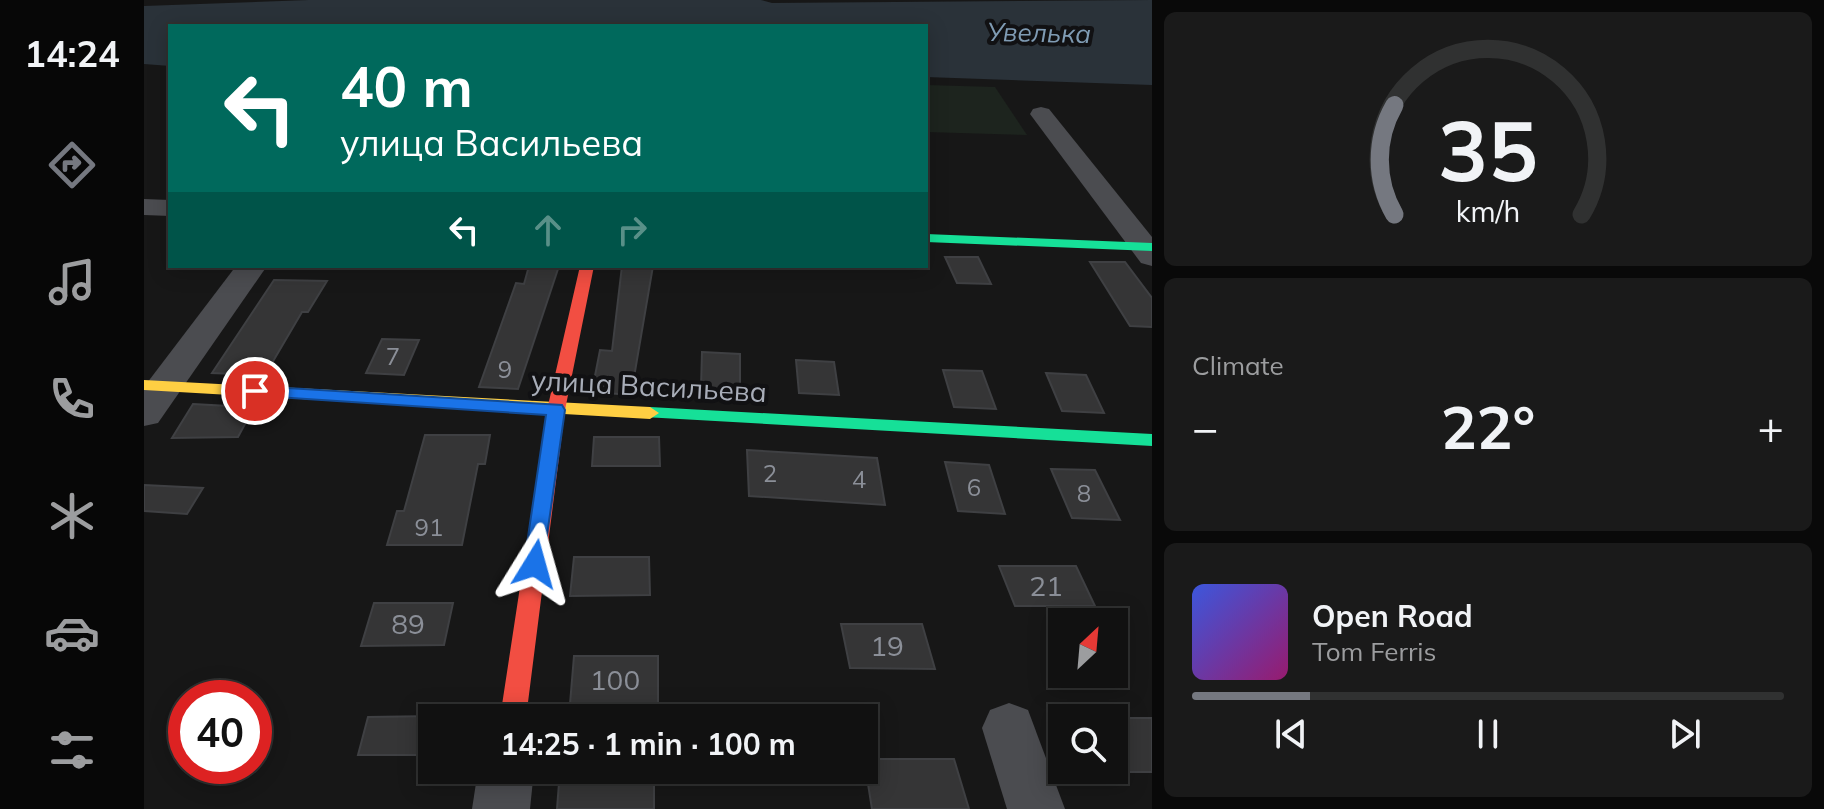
<!DOCTYPE html>
<meta charset="utf-8">
<style>
:root{--surface:#111;--page:#1a1a1a;--text:#f1f3f6;--muted:#9c9d9f;--line:#303131;--accent:#757880}
body{margin:0;font-family:Mulish,sans-serif;background:var(--page);color:var(--text);height:100vh;display:flex;flex-direction:column;font-size:30px;white-space:nowrap}
*{box-sizing:border-box;margin:0}
p{font-size:26px;color:var(--muted)}
.icon{flex:none;width:44px;height:44px;fill:none;stroke:currentColor;stroke-width:2;stroke-linecap:round;stroke-linejoin:round}
.map{position:relative;flex:1;overflow:hidden}
.panel{display:flex;flex-direction:column;gap:12px;padding:12px;background:#090909;width:672px}
.panel>*{flex:none}
.guide{position:absolute;left:24px;top:24px;width:760px;height:244px;border-radius:0px;box-shadow:0 4px 20px #0003,0 0 0 2px var(--line);background:#00695c;color:#fff;overflow:hidden}
.needle{width:52px;rotate:26deg}
.fabs{position:absolute;left:904px;top:608px;display:grid;gap:16px}
.fabs a{display:grid;place-items:center;width:80px;height:80px;border-radius:0px;background:var(--surface);box-shadow:0 4px 20px #0003,0 0 0 2px var(--line);font-size:40px}
.speed{position:absolute;left:24px;top:680px;display:flex;gap:16px;font-size:40px;font-weight:700;text-align:center}
.speed>*{display:grid;place-content:center;width:104px;height:104px;border-radius:50%;background:var(--surface);box-shadow:0 4px 20px #0003,0 0 0 2px var(--line);line-height:1}
.speed .limit{border:12px solid #d22;background:#fff;color:#111}
.pin{position:absolute;display:grid;place-items:center;width:68px;height:68px;color:#fff;margin:-34px;border:4px solid #fff;border-radius:50%;box-shadow:0 2px 8px #0007}
.me{position:absolute;width:88px;margin:-44px;rotate:8deg;stroke-linejoin:round;filter:drop-shadow(0 0 6px #0008)}
.turn{display:flex;align-items:center;gap:28px;height:168px;padding:0 40px;font-size:36px}
.turn .icon{width:104px;height:104px;stroke-width:2.5}
.turn b{display:block;font-size:56px;line-height:68px}
.lanes{display:flex;align-items:center;height:76px;padding:0 40px;background:#0003;justify-content:center;gap:40px;direction:ltr}
.lanes .off{opacity:.35}
.big{font-size:60px;font-weight:700;line-height:1.1}
.panel .tile{flex:1;display:flex;flex-direction:column;justify-content:center;gap:12px;min-width:0;padding:0 28px;border-radius:12px;background:var(--page)}
.panel .dial{align-items:center;gap:0}
.dial svg{height:208px;overflow:visible;fill:none;stroke:var(--line);stroke-width:7;stroke-linecap:round;text-anchor:middle}
.dial text{fill:var(--text);stroke:none}
.song{display:flex;align-items:center;gap:24px}
.cover{width:96px;height:96px;border-radius:12px;background:linear-gradient(135deg,hsl(230 70% 55%),hsl(320 70% 35%))}
.played{height:8px;border-radius:4px;background:linear-gradient(90deg,var(--accent) 20%,var(--line) 20%)}
.keys{display:flex;justify-content:space-around;direction:ltr}
.heat{display:flex;justify-content:space-between;align-items:center;font-size:44px;direction:ltr}
.trip{position:absolute;left:274px;top:704px;width:460px;height:80px;border-radius:0px;background:var(--surface);box-shadow:0 4px 20px #0003,0 0 0 2px var(--line);font-weight:700;line-height:80px;text-align:center}
main{display:flex;flex:1;min-height:0}
.tabs{display:flex;flex-direction:column;width:144px;justify-content:space-around;align-items:center;background:#070707;color:var(--muted)}
.tabs .icon{width:56px;height:56px}
.tabs .selected{color:var(--accent)}
.tabs b{font-size:36px;color:var(--text)}
.map>svg:first-child{display:block}
</style>
<main>
<nav class="tabs">
<b>14:24</b>
<svg class="icon selected" aria-label="directions" viewBox="0 0 24 24"><path d="M12 3l9 9-9 9-9-9zM9 14v-3h6M13 9l2 2-2 2"/></svg>
<svg class="icon" aria-label="music" viewBox="0 0 24 24"><path d="M9 18V5l10-2v13"/><circle cx="6" cy="18" r="3"/><circle cx="16" cy="16" r="3"/></svg>
<svg class="icon" aria-label="phone" viewBox="0 0 24 24"><path d="M5 4h4l2 5-3 2q2 4 5 5l2-3 5 2v4C11 20 4 13 5 4z"/></svg>
<svg class="icon" aria-label="climate" viewBox="0 0 24 24"><path d="M12 3v18M4 7l16 10M4 17L20 7"/></svg>
<svg class="icon" aria-label="car" viewBox="0 0 24 24"><path d="M5 17H2v-5l4-1 3-4h7l3 4 3 1v5h-3M9 17h6M6 11h13"/><circle cx="7" cy="17" r="2"/><circle cx="17" cy="17" r="2"/></svg>
<svg class="icon" aria-label="filters" viewBox="0 0 24 24"><path d="M4 7h16M4 17h16"/><circle cx="9" cy="7" r="2"/><circle cx="15" cy="17" r="2"/></svg>
</nav>
<div class="map">
<svg width="1008" height="809" viewBox="0 0 1008 809">
<rect width="100%" height="100%" fill="#171717"/>
<path fill="#1d241e" d="M782 85 851 87 883 135 782 132Z"/>
<path fill="#2a3239" d="M165 0H617L628 3 1008 0V85L782 77V26H26V66L0 64V6Z"/>
<g fill="#353536" stroke="#3f4043" stroke-width="2">
<path d="M801 257H834L847 284 813 283Z"/>
<path d="M946 262H981L1008 298V327L986 326Z"/>
<path d="M385 266H415L374 389 335 387 372 283 380 284Z"/>
<path d="M478 266H509L487 395 463 393 464 386H449L456 350 468 351Z"/>
<path d="M130 280 183 281 164 312H158L121 375 68 373Z"/>
<path d="M238 339 275 340 260 375 222 373Z"/>
<path d="M558 352 596 354V390L557 388Z"/>
<path d="M652 360 690 362 695 395 655 393Z"/>
<path d="M799 370 838 371 852 409 810 407Z"/>
<path d="M902 373 942 375 960 413 918 411Z"/>
<path d="M49 404 102 407 100 411H108L94 437 28 438Z"/>
<path d="M281 435H346L341 464H334L318 545H243L253 511H260Z"/>
<path d="M450 437H515L516 466H448Z"/>
<path d="M603 450 733 458 741 505 605 496Z"/>
<path d="M801 462 845 465 861 514 814 511Z"/>
<path d="M907 469 951 470 976 520 928 518Z"/>
<path d="M0 485 59 488 43 514 0 511Z"/>
<path d="M430 557H505L506 595 426 596Z"/>
<path d="M855 566H932L951 606H871Z"/>
<path d="M230 603H309L300 645 217 646Z"/>
<path d="M697 624H778L791 669 706 668Z"/>
<path d="M430 656H514V704H426Z"/>
<path d="M291 716 283 755H214L224 717Z"/>
<rect x="970" y="718" width="38" height="54"/>
<path d="M720 759H810L825 809H728Z"/>
<path d="M510 782V809H413L415 783Z"/>
</g>
<g fill="none" stroke-linecap="round" stroke-linejoin="round">
<g fill="#4b4c50" fill-rule="evenodd">
<path d="M897 107 905 109 1008 237V266L997 263 886 114 889 109Z"/>
<path d="M0 199 26 200V216L0 215Z"/>
<path d="M92 266H123L14 423 0 426V387Z"/>
<path d="M865 703 884 710 921 809H863L838 728 846 710Z"/>
<path d="M334 770H390L386 809H328Z"/>
</g>
<g fill="#16e098" fill-rule="evenodd">
<path d="M782 234 1008 243V251L782 242Z"/>
<path d="M506 407 1008 434V446L500 417 497 413 500 409Z"/>
</g>
<path fill="#ffcf43" fill-rule="evenodd" d="M0 380 506 407 515 413 506 419 0 390Z"/>
<path fill="#f24e42" fill-rule="evenodd" d="M436 266H450L421 410 382 718H356L403 410Z"/>
</g>
<path fill="#1a73e8" stroke="#114b97" stroke-width="2" d="M111 386 418 405 421 410 398 570 391 572 383 570 380 564 402 415 104 395 102 391Z"/>
<g text-anchor="middle" stroke-width="8" stroke-linejoin="round" paint-order="stroke">
<g font-size="24" fill="#8b8f98">
<text x="249" y="365">7</text>
<text x="361" y="378">9</text>
<text x="626" y="482">2</text>
<text x="715" y="488">4</text>
<text x="830" y="496">6</text>
<text x="940" y="502">8</text>
<text x="285" y="536">91</text>
</g>
<g font-size="26" font-style="italic" fill="#7f9bb3" stroke="#111113">
<text transform="translate(895 33) rotate(1)" y="9">Увелька</text>
</g>
<g font-size="28" fill="#a8adb8" stroke="#111113">
<text transform="translate(505 386) rotate(3)" y="10">улица Васильева</text>
</g>
<g font-size="28" fill="#8b8f98">
<text x="902" y="596">21</text>
<text x="264" y="634">89</text>
<text x="743" y="656">19</text>
<text x="471" y="690">100</text>
</g>
</g>
</svg>
<div class="fabs">
<a><svg class="needle" viewBox="-14 -14 28 28"><path d="M0-13l5 13h-10z" fill="#e53935"/><path d="M0 13l5-13h-10z" fill="#9c9d9f"/></svg></a>
<a><svg class="icon" aria-label="search" viewBox="0 0 24 24"><circle cx="10" cy="10" r="6"/><path d="M15 15l6 6"/></svg></a>
</div>
<div class="speed"><div class="limit">40</div></div>
<div class="pin" style="left:111px;top:391px;background:#d93025"><svg class="icon" aria-label="arrive" viewBox="0 0 24 24"><path d="M6 21V4h12l-3 4 3 4H6"/></svg></div>
<svg class="me" style="left:391px;top:564px" viewBox="-20 -20 40 40"><path d="M0-17L14 15 0 8-14 15z" fill="#1a73e8" stroke="#fff" stroke-width="4"/></svg>
<div class="trip">14:25 · 1 min · 100 m</div>
<div class="guide">
<div class="turn"><svg class="icon" aria-label="left" viewBox="0 0 24 24"><path d="M17 20v-9H6M10 6l-5 5 5 5"/></svg><div><b>40 m</b>улица Васильева</div></div>
<div class="lanes"><svg class="icon" aria-label="left" viewBox="0 0 24 24"><path d="M17 20v-9H6M10 6l-5 5 5 5"/></svg><svg class="icon off" aria-label="ahead" viewBox="0 0 24 24"><path d="M12 20V5M6 11l6-6 6 6"/></svg><svg class="icon off" aria-label="right" viewBox="0 0 24 24"><path d="M7 20v-9h11M14 6l5 5-5 5"/></svg></div>
</div>
</div>
<section class="panel">
<div class="tile dial"><svg viewBox="0 0 100 80">
<path d="M14 69A42 42 0 1 1 86 69"/>
<path d="M14 69A42 42 0 0 1 14 27" stroke="#757880"/>
<text x="50" y="56" font-size="32" font-weight="700">35</text>
<text x="50" y="72" font-size="11">km/h</text>
</svg></div>
<div class="tile"><p>Climate</p>
<div class="heat"><a>−</a><b class="big">22°</b><a>+</a></div>
</div>
<div class="tile">
<div class="song"><i class="cover"></i><div><b>Open Road</b><p>Tom Ferris</p></div></div>
<div class="played"></div>
<div class="keys"><svg class="icon" aria-label="previous" viewBox="0 0 24 24"><path d="M18 5L8 12l10 7zM5 5v14"/></svg><svg class="icon" aria-label="pause" viewBox="0 0 24 24"><path d="M8 5v14M16 5v14"/></svg><svg class="icon" aria-label="next" viewBox="0 0 24 24"><path d="M6 5l10 7-10 7zM19 5v14"/></svg></div>
</div>
</section>
</main>
